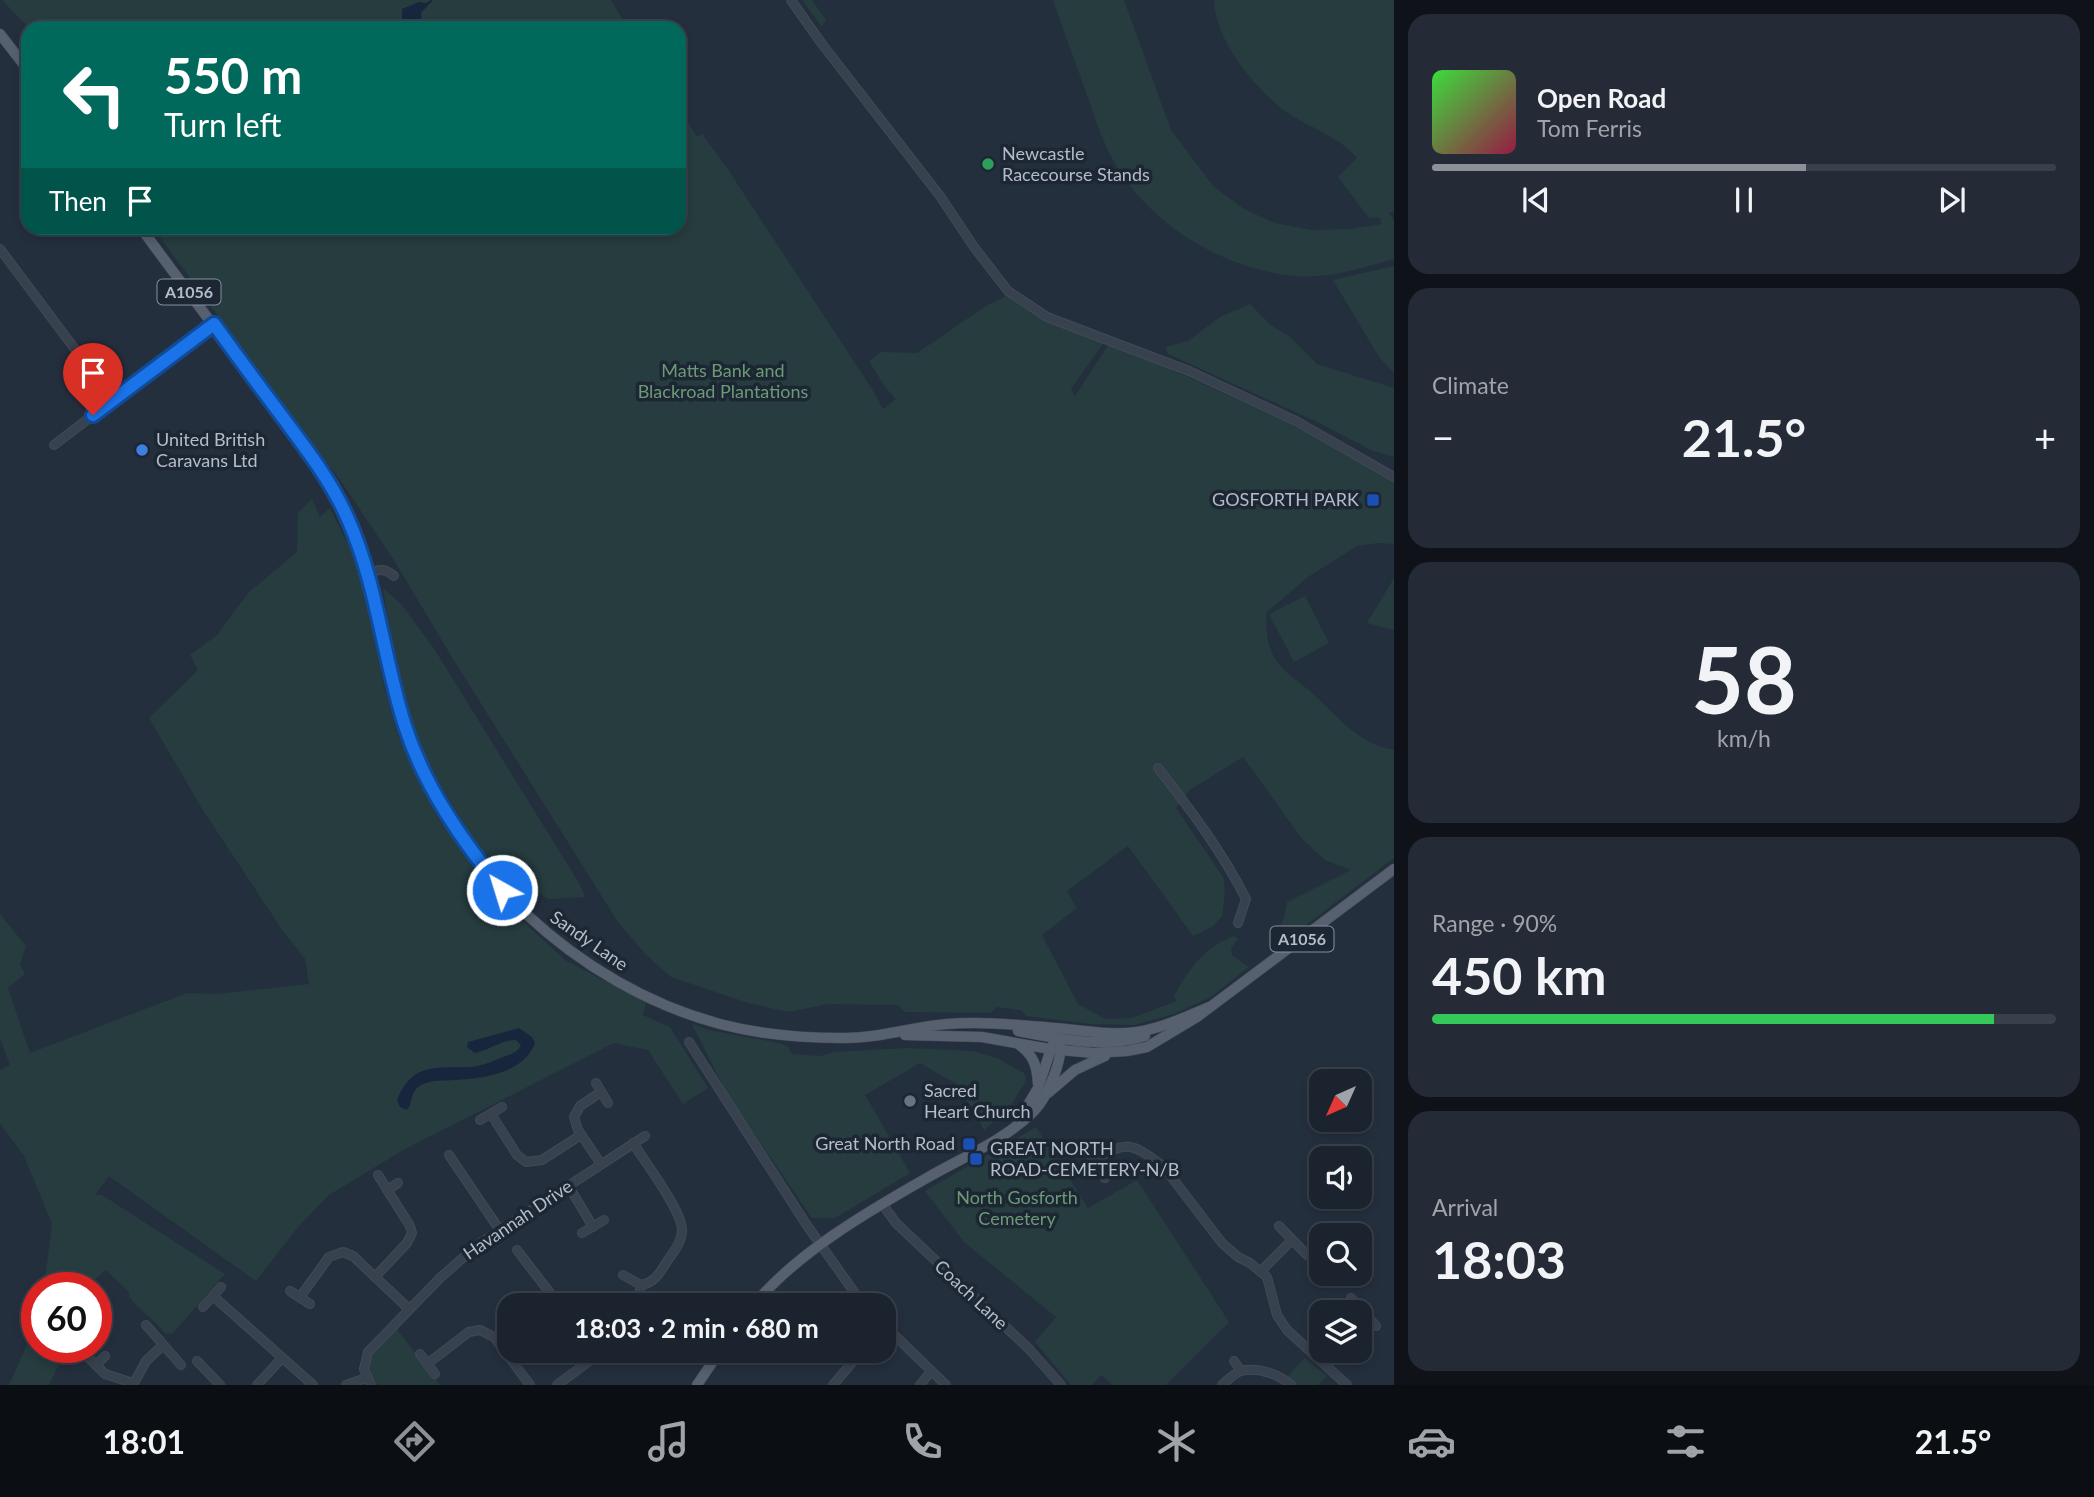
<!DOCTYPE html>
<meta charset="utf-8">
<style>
:root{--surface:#1b232e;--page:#242b36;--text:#f1f3f6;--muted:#a0a4aa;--line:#39404a;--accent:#8c9099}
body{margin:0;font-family:Lato,sans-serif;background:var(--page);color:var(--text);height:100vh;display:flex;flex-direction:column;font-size:26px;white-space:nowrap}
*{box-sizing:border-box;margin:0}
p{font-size:23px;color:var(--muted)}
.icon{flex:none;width:38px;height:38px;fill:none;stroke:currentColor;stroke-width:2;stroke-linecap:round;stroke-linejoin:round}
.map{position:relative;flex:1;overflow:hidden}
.side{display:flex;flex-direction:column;gap:14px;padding:14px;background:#0f1319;width:700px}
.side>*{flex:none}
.banner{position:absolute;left:21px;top:21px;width:665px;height:214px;border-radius:21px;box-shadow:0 4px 10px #0003,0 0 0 2px var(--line);background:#00695c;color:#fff;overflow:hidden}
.needle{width:46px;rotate:225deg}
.controls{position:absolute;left:1309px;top:1069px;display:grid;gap:14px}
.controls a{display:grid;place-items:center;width:63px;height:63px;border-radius:14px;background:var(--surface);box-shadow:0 4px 10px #0003,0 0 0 2px var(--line);font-size:35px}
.speed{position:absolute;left:21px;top:1272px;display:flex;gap:14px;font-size:35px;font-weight:700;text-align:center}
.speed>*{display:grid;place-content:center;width:91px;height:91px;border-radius:50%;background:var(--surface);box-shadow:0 4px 10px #0003,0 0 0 2px var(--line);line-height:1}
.speed .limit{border:10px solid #d22;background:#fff;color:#111}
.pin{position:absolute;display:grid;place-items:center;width:60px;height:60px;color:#fff;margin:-72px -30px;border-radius:50% 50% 50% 0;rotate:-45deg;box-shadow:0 0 7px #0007}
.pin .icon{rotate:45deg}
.me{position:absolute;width:77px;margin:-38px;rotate:321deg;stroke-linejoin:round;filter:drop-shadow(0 0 5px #0008)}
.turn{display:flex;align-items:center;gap:24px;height:147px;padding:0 28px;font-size:32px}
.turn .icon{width:91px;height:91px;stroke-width:2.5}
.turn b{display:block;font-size:49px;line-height:60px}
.then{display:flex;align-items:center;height:66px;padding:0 28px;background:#0003;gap:14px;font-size:26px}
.big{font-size:52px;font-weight:700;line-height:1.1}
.side .widget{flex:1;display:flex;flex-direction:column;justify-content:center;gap:10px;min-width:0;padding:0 24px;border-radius:21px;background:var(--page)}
.side .dial{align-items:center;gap:0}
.dial b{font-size:91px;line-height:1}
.song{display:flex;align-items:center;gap:21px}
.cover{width:84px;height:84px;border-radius:10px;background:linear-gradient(135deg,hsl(120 70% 55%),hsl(340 70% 35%))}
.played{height:7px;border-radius:4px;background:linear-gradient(90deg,var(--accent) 60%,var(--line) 60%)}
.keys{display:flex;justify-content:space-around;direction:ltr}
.heat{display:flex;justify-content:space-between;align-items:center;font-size:38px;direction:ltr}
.charge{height:10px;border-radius:5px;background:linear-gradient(90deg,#34c759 90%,var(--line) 0)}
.trip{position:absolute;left:497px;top:1293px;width:399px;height:70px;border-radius:21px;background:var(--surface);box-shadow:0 4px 10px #0003,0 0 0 2px var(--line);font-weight:700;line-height:70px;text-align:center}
.tab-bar{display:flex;height:112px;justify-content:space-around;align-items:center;background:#0b0e12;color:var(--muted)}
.tab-bar .icon{width:49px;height:49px}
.tab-bar .on{color:var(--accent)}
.tab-bar b{font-size:32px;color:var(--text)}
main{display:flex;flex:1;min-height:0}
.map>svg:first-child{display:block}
</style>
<main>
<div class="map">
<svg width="1394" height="1385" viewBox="0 0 1394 1385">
<rect width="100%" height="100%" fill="#242f3e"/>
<g fill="#263c3f">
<path d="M2 0H611L628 28H29Z"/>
<path d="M802 0H812L826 20 822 27Z"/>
<path d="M1053 0H1124L1171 130 1213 186 1244 209 1275 223 1311 230 1351 229 1382 224 1379 217 1369 218 1338 177 1357 158C1337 134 1305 127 1281 108 1252 85 1214 37 1214 0H1394V211L1389 213 1394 221V259C1362 268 1328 279 1295 276 1223 269 1152 226 1115 164 1103 143 1095 118 1087 95 1076 64 1064 32 1053 0Z"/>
<path d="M679 108 697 137 702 134 727 168 874 392 883 409 896 399 885 387 869 361 881 352 917 353 986 306 1008 295 1046 320 1105 341 1071 389 1075 396 1109 344 1188 377 1291 424 1394 482V544L1378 543 1357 546 1308 577 1267 612C1265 628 1267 649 1278 663 1286 674 1301 683 1311 692 1337 715 1357 744 1394 750V858L1284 942 1271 941 1284 919 1287 902 1351 870 1325 860 1302 839 1243 757 1190 790 1176 808 1223 877 1225 891 1222 916 1213 926 1193 936 1128 846 1067 891 1077 908 1042 935 1078 1004 1106 1019 1132 1018 1177 1001 1174 996C1188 970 1205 946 1234 936L1238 939 1231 948 1232 955 1249 967 1211 997 1174 1014 1134 1025 1090 1024 1026 1016 1021 1010 996 1007 991 1013 905 1012 898 1005 828 1004 788 1012 748 1003 671 977 645 954 618 922 453 659 394 560 342 483 153 228H679Z"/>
<path d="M1394 266V373L1379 357 1333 280Z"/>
<path d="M1250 304 1272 326 1289 336 1317 364 1394 388V457L1373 451 1317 422 1168 354 1165 347 1188 341 1220 317Z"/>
<path d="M312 499 320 517 330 508 360 569 385 691 398 736 436 815 500 900 565 960 646 1002 643 1015 670 1027 708 1088 683 1104 648 1050 614 1043 405 1149 329 1195 298 1227 256 1281 109 1176 95 1195H102L225 1274 173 1333 166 1334C154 1320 140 1310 128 1296L130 1293 106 1270 85 1288H44L52 1224 24 1156 0 1123V1070L10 1065 0 1039V914L26 946 20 964 25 974 8 988 30 1053 187 993 216 994 309 984 305 959 283 931 204 812 149 718 198 670 190 655 217 635 248 593 297 552 298 513Z"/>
<path d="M1394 578V630L1367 623Z"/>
<path d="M383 588 401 604 433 647 579 883 585 897 549 899 516 881 477 846 424 757 406 704 391 639Z"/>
<path d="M1305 596 1329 643 1294 662 1269 614Z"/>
<path d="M692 1024 709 1030 779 1043 788 1047 792 1054 820 1056 834 1052 907 1048 973 1051 997 1058 1024 1073 1026 1081 1008 1110 984 1130 958 1085 920 1063 865 1095 910 1173 835 1218H812L727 1094Z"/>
<path d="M1036 1127 1088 1208 1137 1180 1229 1322 1166 1385H1113L1101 1375 1092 1385H1071L1035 1342 1056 1317 964 1242 925 1191Z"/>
<path d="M37 1323V1348H67L49 1385H9Z"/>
<path d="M396 1328 440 1385H378C358 1360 379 1346 396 1328Z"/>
<path d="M1305 1358 1327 1376 1318 1385H1297L1288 1376Z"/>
</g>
<g fill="#17263c">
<path d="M431 0H433L421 13 422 28H402V9L419 2 426 3Z"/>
<path d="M519 1028 532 1037 535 1043C524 1073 484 1078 456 1080 443 1081 429 1079 418 1087 410 1093 413 1103 407 1110L400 1107 397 1100C412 1062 437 1068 471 1067 481 1066 494 1061 503 1057 511 1054 517 1053 521 1045L516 1040C500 1040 490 1050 475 1053L467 1047 468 1042Z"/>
</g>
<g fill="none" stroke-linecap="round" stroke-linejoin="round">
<defs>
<g id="minor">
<path d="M791 0 822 44 940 196 974 247 1008 291 1047 317 1189 371 1296 421 1394 477"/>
<path d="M0 249 113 400 214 324"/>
<path d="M54 445 113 400"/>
<path d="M368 573C380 569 384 568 394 576"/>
<path d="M1158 768C1190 809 1223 853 1246 899L1238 923"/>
<path d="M689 1042 806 1224 864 1306"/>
<path d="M596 1083 608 1103"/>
<path d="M491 1114 517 1155 526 1162 542 1160 581 1135"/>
<path d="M480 1120 502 1107"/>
<path d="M633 1143C645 1162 682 1211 682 1230 682 1242 674 1251 668 1260 660 1272 656 1282 641 1285"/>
<path d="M1087 1149 1105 1178"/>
<path d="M449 1155 499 1229"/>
<path d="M1094 1160C1128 1140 1131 1143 1163 1166L1222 1243 1238 1257 1250 1263 1267 1277 1277 1315 1287 1330 1347 1385"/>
<path d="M601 1164 578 1130 574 1117 580 1106 601 1092"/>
<path d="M568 1185 593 1227"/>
<path d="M387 1190 398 1183"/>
<path d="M883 1205 896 1223 1029 1349 1061 1385"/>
<path d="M1279 1226 1307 1255"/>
<path d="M582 1233 604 1220"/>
<path d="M517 1250 560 1306"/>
<path d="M1261 1271 1292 1240"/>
<path d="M623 1275 641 1285 639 1295"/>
<path d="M375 1277 407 1243 412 1233 410 1226 378 1175"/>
<path d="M290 1291 310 1304"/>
<path d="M213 1296 221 1287"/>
<path d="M300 1297 329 1257 343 1252 353 1256 409 1309"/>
<path d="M1351 1298 1376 1326"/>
<path d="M203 1307 213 1296 313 1385"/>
<path d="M146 1325 181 1365"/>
<path d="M884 1325 946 1385"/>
<path d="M80 1349 105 1374 133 1383"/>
<path d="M420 1354 435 1374"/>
<path d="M197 1361 220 1385"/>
<path d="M1234 1361 1241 1371"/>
<path d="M427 1364 469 1332 480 1330 494 1337 530 1385"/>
<path d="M96 1365 105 1356"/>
<path d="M133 1385 146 1361 163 1345"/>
<path d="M257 1385 282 1358"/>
<path d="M346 1385 366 1378"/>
<path d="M371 1385 364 1369 368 1352 441 1277 479 1244 645 1136"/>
<path d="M557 1385 592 1359 597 1351"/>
<path d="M833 1385 862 1351"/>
<path d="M920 1385 931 1371"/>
<path d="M1222 1385C1228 1380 1234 1373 1241 1371 1258 1367 1279 1374 1291 1385"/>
</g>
<g id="major">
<path d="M0 34 28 70"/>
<path d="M141 228C181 283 223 338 264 393 293 432 323 469 345 513 378 579 383 655 405 726 449 867 578 986 720 1024 758 1034 802 1038 841 1038 877 1039 911 1027 947 1024 982 1021 1018 1025 1054 1028 1081 1030 1110 1036 1137 1032 1163 1028 1185 1017 1209 1007"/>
<path d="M1018 1031C1061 1039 1102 1049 1145 1036"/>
<path d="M905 1035 982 1037 1050 1049 1093 1053 1127 1051 1147 1047 1197 1017 1394 869"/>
<path d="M1018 1044C1034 1055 1037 1066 1038 1084"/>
<path d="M1048 1093 1075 1070 1105 1056"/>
<path d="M1020 1118 1038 1088 1052 1046"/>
<path d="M753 1306C795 1254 867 1212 925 1179 961 1158 1004 1141 1034 1111 1046 1099 1067 1054 1058 1039"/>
<path d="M697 1385 720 1351"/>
</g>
</defs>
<use href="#minor" stroke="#414a57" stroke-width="10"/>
<use href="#major" stroke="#414a57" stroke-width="11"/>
<use href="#minor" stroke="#38414e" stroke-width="8"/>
<use href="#major" stroke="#56606e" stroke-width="10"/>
</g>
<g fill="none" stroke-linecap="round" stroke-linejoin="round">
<defs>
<path id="route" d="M93 415 214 324C237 356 260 387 284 419 307 450 331 481 347 517 377 583 383 657 405 726 425 788 462 840 502 890"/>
</defs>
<use href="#route" stroke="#114b97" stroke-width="18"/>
<use href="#route" stroke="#1a73e8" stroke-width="12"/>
</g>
<circle fill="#2e9e5b" stroke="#1d2633" stroke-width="2.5" cx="988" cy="164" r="7"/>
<circle fill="#3f7fe0" stroke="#1d2633" stroke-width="2.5" cx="142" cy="450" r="7"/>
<g fill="#1a4fb4" stroke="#1d2633" stroke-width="2.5">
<rect x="1366" y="493" width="14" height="14" rx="3.5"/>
<rect x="962" y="1137" width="14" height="14" rx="3.5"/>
<rect x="969" y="1152" width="14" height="14" rx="3.5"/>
</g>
<circle fill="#6b7280" stroke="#1d2633" stroke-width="2.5" cx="910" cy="1101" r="7"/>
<g text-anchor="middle" stroke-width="7" stroke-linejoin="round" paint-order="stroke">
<g fill="#1d2633" stroke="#878f9c" stroke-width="2">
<rect x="157.5" y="279.5" width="63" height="25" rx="5"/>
<rect x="1270.5" y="926.5" width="63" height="25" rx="5"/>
</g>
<g font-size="16" font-weight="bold" fill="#b4bcc9">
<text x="189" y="298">A1056</text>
<text x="1302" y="945">A1056</text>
</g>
<g font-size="18" fill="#b4bcc9" stroke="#1d2633" text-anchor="start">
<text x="1002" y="160">Newcastle<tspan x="1002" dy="21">Racecourse Stands</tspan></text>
<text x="156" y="446">United British<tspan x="156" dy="21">Caravans Ltd</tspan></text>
<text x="1359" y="506" text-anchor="end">GOSFORTH PARK</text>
<text x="924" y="1097">Sacred<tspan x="924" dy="21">Heart Church</tspan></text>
<text x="955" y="1150" text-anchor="end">Great North Road</text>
<text x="990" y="1155">GREAT NORTH<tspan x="990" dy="21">ROAD-CEMETERY-N/B</tspan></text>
</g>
<g font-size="18" fill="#6b9a76" stroke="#1d2633">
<text x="723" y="377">Matts Bank and<tspan x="723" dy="21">Blackroad Plantations</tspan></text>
<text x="1017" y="1204">North Gosforth<tspan x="1017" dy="21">Cemetery</tspan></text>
</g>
<g font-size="18" fill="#b4bcc9" stroke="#1d2633">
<text transform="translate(589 941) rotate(35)" y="6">Sandy Lane</text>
<text transform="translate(518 1220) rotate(-34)" y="6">Havannah Drive</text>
<text transform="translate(971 1295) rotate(43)" y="6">Coach Lane</text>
</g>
</g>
</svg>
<div class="controls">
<a><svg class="needle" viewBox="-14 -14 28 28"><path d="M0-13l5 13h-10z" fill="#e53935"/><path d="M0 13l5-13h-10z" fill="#a0a4aa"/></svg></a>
<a><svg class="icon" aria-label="sound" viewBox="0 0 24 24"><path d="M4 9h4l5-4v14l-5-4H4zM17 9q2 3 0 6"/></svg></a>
<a><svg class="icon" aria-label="search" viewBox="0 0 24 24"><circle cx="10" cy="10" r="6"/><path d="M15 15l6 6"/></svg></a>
<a><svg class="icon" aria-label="layers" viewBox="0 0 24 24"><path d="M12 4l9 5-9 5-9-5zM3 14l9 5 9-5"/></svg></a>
</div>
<div class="speed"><div class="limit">60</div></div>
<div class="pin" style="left:93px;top:415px;background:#d93025"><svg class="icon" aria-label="arrive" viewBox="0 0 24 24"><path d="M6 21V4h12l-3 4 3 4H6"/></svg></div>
<svg class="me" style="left:502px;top:890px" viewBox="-20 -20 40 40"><circle r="17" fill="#1a73e8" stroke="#fff" stroke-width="3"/><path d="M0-11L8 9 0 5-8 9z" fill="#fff"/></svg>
<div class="trip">18:03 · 2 min · 680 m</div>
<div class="banner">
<div class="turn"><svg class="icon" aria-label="left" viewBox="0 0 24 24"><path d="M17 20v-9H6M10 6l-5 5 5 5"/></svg><div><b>550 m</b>Turn left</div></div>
<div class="then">Then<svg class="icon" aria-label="arrive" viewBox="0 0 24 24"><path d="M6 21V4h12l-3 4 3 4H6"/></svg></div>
</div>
</div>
<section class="side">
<div class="widget">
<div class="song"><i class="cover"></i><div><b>Open Road</b><p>Tom Ferris</p></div></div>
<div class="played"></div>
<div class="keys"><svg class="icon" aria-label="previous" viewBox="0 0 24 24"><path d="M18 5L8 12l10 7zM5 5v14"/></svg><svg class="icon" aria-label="pause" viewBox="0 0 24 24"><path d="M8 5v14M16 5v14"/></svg><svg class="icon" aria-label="next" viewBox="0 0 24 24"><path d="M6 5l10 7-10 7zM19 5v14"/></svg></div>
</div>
<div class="widget"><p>Climate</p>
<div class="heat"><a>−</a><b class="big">21.5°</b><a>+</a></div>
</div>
<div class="widget dial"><b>58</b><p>km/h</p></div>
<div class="widget"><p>Range · 90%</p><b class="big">450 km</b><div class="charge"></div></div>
<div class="widget"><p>Arrival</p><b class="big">18:03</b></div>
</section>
</main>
<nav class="tab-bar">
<b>18:01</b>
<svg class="icon on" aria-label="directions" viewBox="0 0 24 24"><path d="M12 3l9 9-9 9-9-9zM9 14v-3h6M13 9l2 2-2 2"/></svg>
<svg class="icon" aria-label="music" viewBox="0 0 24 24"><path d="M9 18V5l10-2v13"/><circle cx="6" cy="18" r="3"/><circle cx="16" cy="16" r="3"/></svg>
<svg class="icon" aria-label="phone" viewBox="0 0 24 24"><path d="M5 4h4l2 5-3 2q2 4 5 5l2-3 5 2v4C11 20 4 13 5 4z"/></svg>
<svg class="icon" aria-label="climate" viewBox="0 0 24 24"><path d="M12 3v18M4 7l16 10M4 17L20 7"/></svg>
<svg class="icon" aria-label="car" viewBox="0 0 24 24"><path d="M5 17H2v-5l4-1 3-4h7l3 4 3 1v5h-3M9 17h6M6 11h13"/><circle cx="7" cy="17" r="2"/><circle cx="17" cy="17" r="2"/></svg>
<svg class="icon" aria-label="filters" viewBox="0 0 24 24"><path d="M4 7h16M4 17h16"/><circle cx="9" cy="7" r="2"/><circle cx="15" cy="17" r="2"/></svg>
<b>21.5°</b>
</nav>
